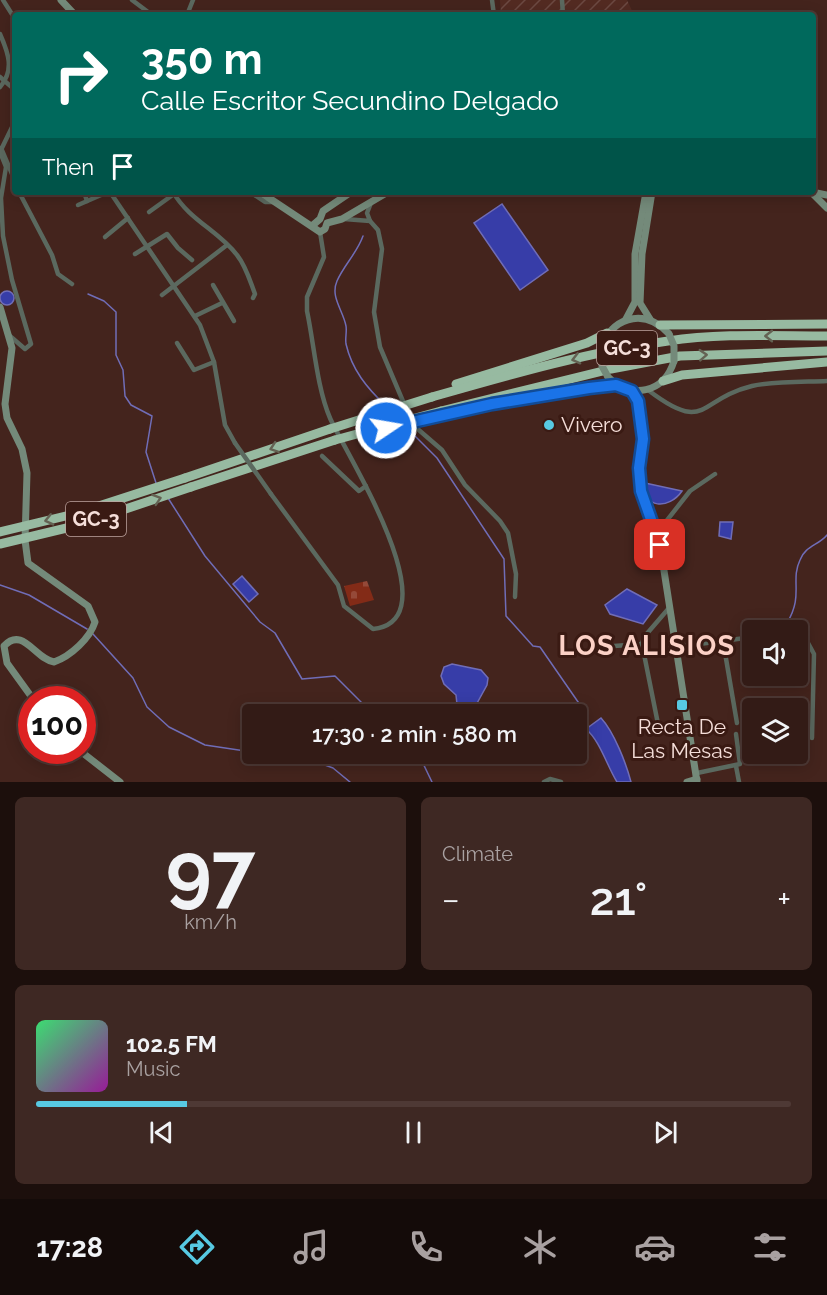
<!DOCTYPE html>
<meta charset="utf-8">
<style>
:root{--surface:#331b16;--page:#3e2823;--text:#f1f3f6;--muted:#a9a1a1;--line:#4e3935;--accent:#57c9e2}
body{margin:0;font-family:Raleway,sans-serif;background:var(--page);color:var(--text);height:100vh;display:flex;flex-direction:column;font-size:22px;white-space:nowrap}
*{box-sizing:border-box;margin:0}
p{font-size:20px;color:var(--muted)}
.icon{flex:none;width:33px;height:33px;fill:none;stroke:currentColor;stroke-width:2;stroke-linecap:round;stroke-linejoin:round}
.map{position:relative;height:782px;overflow:hidden}
.sheet{display:flex;flex-direction:column;gap:15px;padding:15px;background:#1c0f0c;flex:1}
.sheet>*{flex:none}
.top-card{position:absolute;left:12px;top:12px;width:804px;height:183px;border-radius:6px;box-shadow:0 3px 15px #0003,0 0 0 2px var(--line);background:#00695c;color:#fff;overflow:hidden}
.buttons{position:absolute;left:742px;top:620px;display:grid;gap:12px}
.buttons a{display:grid;place-items:center;width:66px;height:66px;border-radius:6px;background:var(--surface);box-shadow:0 3px 15px #0003,0 0 0 2px var(--line);font-size:30px}
.speed{position:absolute;left:18px;top:686px;display:flex;gap:12px;font-size:30px;font-weight:700;text-align:center}
.speed>*{display:grid;place-content:center;width:78px;height:78px;border-radius:50%;background:var(--surface);box-shadow:0 3px 15px #0003,0 0 0 2px var(--line);line-height:1}
.speed .limit{border:9px solid #d22;background:#fff;color:#111}
.pin{position:absolute;display:grid;place-items:center;width:51px;height:51px;color:#fff;margin:-26px;border-radius:12px;box-shadow:0 3px 9px #0006}
.me{position:absolute;width:66px;margin:-33px;rotate:78deg;stroke-linejoin:round;filter:drop-shadow(0 0 4px #0008)}
.turn{display:flex;align-items:center;gap:21px;height:126px;padding:0 30px;font-size:27px}
.turn .icon{width:78px;height:78px;stroke-width:2.5}
.turn b{display:block;font-size:42px;line-height:51px}
.then{display:flex;align-items:center;height:57px;padding:0 30px;background:#0003;gap:12px;font-size:22px}
.big{font-size:45px;font-weight:600;line-height:1.1}
.sheet .card{flex:1;display:flex;flex-direction:column;justify-content:center;gap:9px;min-width:0;padding:0 21px;border-radius:9px;background:var(--page)}
.sheet .dial{align-items:center;gap:0}
.dial b{font-size:78px;line-height:1}
.song{display:flex;align-items:center;gap:18px}
.cover{width:72px;height:72px;border-radius:9px;background:linear-gradient(135deg,hsl(140 70% 55%),hsl(300 70% 35%))}
.played{height:6px;border-radius:3px;background:linear-gradient(90deg,var(--accent) 20%,var(--line) 20%)}
.keys{display:flex;justify-content:space-around;direction:ltr}
.heat{display:flex;justify-content:space-between;align-items:center;font-size:33px;direction:ltr}
.sheet .tiles{flex:1;display:grid;gap:15px;grid-template-columns:1fr 1fr}
.card:last-child{grid-column:span 2}
.trip{position:absolute;left:242px;top:704px;width:345px;height:60px;border-radius:6px;background:var(--surface);box-shadow:0 3px 15px #0003,0 0 0 2px var(--line);font-weight:600;line-height:60px;text-align:center}
.dock{display:flex;height:96px;justify-content:space-around;align-items:center;background:#140b09;color:var(--muted)}
.dock .icon{width:42px;height:42px}
.dock .on{color:var(--accent)}
.dock b{font-size:27px;color:var(--text)}
.map>svg:first-child{display:block}
</style>
<div class="map">
<svg width="827" height="782" viewBox="0 0 827 782">
<defs>
<pattern id="industrial-furrows" width="10" height="10" patternUnits="userSpaceOnUse" patternTransform="scale(1.5)"><rect width="10" height="10" fill="#532b22"/><path d="M-1 1l2-2M0 10L10 0M9 11l2-2" fill="none" stroke="#6c4942"/></pattern>
<pattern id="cemetery-stones" width="16" height="16" patternUnits="userSpaceOnUse" patternTransform="scale(1.5)"><rect width="16" height="16" fill="#832b17"/><path d="M2 7V4a2 2 0 0 1 4 0v3zM10 15v-3a2 2 0 0 1 4 0v3z" fill="#954938"/></pattern>
</defs>
<rect width="100%" height="100%" fill="#44241d"/>
<path fill="url(#industrial-furrows)" d="M500 0H627L634 15H501Z"/>
<path fill="url(#cemetery-stones)" d="M367 581 374 600 350 606 344 586Z"/>
<g fill="#373da8" stroke="#706db7" stroke-width="1.5">
<path d="M502 204 548 270 520 290 474 223Z"/>
<circle cx="7" cy="298" r="7"/>
<path d="M645 483 682 491C669 510 642 509 645 483Z"/>
<path d="M720 522H733L731 539 719 536Z"/>
<path d="M242 576 258 594 249 602 233 584Z"/>
<path d="M627 589 657 605 643 624 610 614 605 605Z"/>
<path d="M452 664 481 670 488 678 487 685 471 714H458L456 695 444 684 441 676 444 667Z"/>
<path d="M601 718C614 732 626 763 631 782H617C607 766 600 741 586 729Z"/>
</g>
<g fill="none" stroke-linecap="round" stroke-linejoin="round">
<g stroke="#706db7" stroke-width="1.5">
<path d="M363 236C357 253 344 265 337 281 330 297 343 310 346 326 347 332 345 338 346 344 352 370 367 388 386 406"/>
<path d="M88 294 104 301 116 312V355L123 370 125 396 131 405 152 416 146 452 156 483"/>
<path d="M404 425 437 458 504 559 506 616 533 646 540 647 585 712"/>
<path d="M168 498 205 556 260 622 275 633 302 679 335 676 362 703 382 708 390 714"/>
<path d="M0 585 29 595 87 629"/>
<path d="M787 623C804 595 790 581 800 560 805 546 819 545 827 535"/>
<path d="M93 634 133 678 147 707 169 727 205 745 252 752"/>
<path d="M292 753 333 768 350 782"/>
<path d="M418 753 432 782"/>
</g>
<g stroke="#5b695f" stroke-width="4.5">
<path d="M3 0 15 19"/>
<path d="M132 0 152 15"/>
<path d="M492 0 494 15"/>
<path d="M562 0 563 15"/>
<path d="M187 15 193 0"/>
<path d="M0 34C8 52 15 70 0 87"/>
<path d="M0 77 15 90"/>
<path d="M1 148 15 181"/>
<path d="M19 192 52 255 58 274 72 284"/>
<path d="M84 192 87 201"/>
<path d="M110 192 200 325 214 362 225 425 235 443"/>
<path d="M173 192C189 220 219 231 237 255 246 266 250 281 255 294L253 298"/>
<path d="M250 192 265 202H274"/>
<path d="M78 205 108 192"/>
<path d="M149 212 174 194"/>
<path d="M344 219 370 221 367 213 371 203"/>
<path d="M370 221 378 230 382 249 374 312 380 347 413 425 442 450 465 485 500 521 508 533 516 574 515 597"/>
<path d="M105 237 128 218"/>
<path d="M135 254 167 234 178 248 192 260"/>
<path d="M213 285 234 321"/>
<path d="M162 295 227 245"/>
<path d="M195 316 222 303"/>
<path d="M10 336 25 349 31 344 12 280 3 236 1 198 6 167 0 152 15 121"/>
<path d="M177 343 194 370 214 362"/>
<path d="M648 390C707 435 698 399 752 386 776 381 803 382 827 381"/>
<path d="M322 456 359 491 366 486"/>
<path d="M271 494 338 585 344 606 373 629C454 620 344 451 330 418 317 388 314 344 307 311V297L324 257 320 232"/>
<path d="M657 533 690 491 715 474"/>
<path d="M791 630H801L814 654 812 738"/>
<path d="M723 641 737 723"/>
<path d="M614 646 642 644"/>
<path d="M676 647 753 637"/>
<path d="M657 730 658 724 642 644 644 637 669 608"/>
<path d="M736 766 739 782"/>
<path d="M697 773 740 764 736 734"/>
<path d="M544 782 550 779 561 782"/>
</g>
<g stroke="#748a7a" stroke-width="7">
<path d="M61 0 75 15"/>
<path d="M260 192 320 232 325 229 327 223 342 219 388 192"/>
<path d="M811 192 827 208"/>
<path d="M812 192 827 195"/>
<path d="M313 225 320 219 323 211 351 192"/>
<path d="M0 307 12 348 5 404 7 418 22 449 27 473 25 540 28 563 88 606 95 622C90 638 71 656 54 662 35 659 23 626 4 646L7 663 33 699"/>
<path d="M626 319 635 302V254L646 192"/>
<path d="M650 319 640 303 642 254 652 192"/>
<path d="M602 344C617 314 647 310 669 334"/>
<path d="M608 377C631 399 664 394 674 361"/>
<path d="M632 391 638 401 643 439 639 468 641 491 660 545 697 782"/>
<path d="M79 750 120 782"/>
<path d="M687 782 697 779"/>
</g>
<g stroke="#97baa1" stroke-width="9">
<path d="M660 325 827 324"/>
<path d="M663 381 682 375 827 362"/>
<path d="M456 384 587 343 607 333"/>
<path d="M432 397C509 375 588 352 668 341 720 333 774 336 827 336"/>
<path d="M483 407 616 385"/>
<path d="M441 411 611 369 680 356 827 351"/>
<path d="M185 478 330 429"/>
<path d="M191 487 335 440"/>
</g>
<path stroke="#5b695f" stroke-width="4.5" d="M235 443 271 494"/>
<g stroke="#748a7a" stroke-width="7">
<path d="M669 334 674 346V361"/>
<path d="M602 344V366L608 377"/>
</g>
<g stroke="#97baa1" stroke-width="9">
<path d="M330 429 432 397"/>
<path d="M335 440 441 411"/>
<path d="M0 532 74 514 185 478"/>
<path d="M0 544 75 526 191 487"/>
</g>
</g>
<defs><path id="oneway-chevron" d="M-2-3.5L2.5 0L-2 3.5" fill="none" stroke-width="1.6" stroke-linecap="round" stroke-linejoin="round" transform="scale(1.5)"/></defs>
<g stroke="#646253">
<use href="#oneway-chevron" transform="translate(769 336) rotate(-180)"/>
<use href="#oneway-chevron" transform="translate(703 355) rotate(-3)"/>
<use href="#oneway-chevron" transform="translate(576 359) rotate(166)"/>
<use href="#oneway-chevron" transform="translate(274 448) rotate(161)"/>
<use href="#oneway-chevron" transform="translate(157 499) rotate(-18)"/>
<use href="#oneway-chevron" transform="translate(49 520) rotate(167)"/>
</g>
<g fill="none" stroke-linecap="round" stroke-linejoin="round">
<defs>
<path id="route" d="M386 428 492 404 589 388 616 385 632 391 638 401 643 439 639 468 641 491 660 545"/>
</defs>
<use href="#route" stroke="#114b97" stroke-width="15"/>
<use href="#route" stroke="#1a73e8" stroke-width="10"/>
</g>
<g fill="#57c9e2" stroke="#3a1a13" stroke-width="2">
<circle cx="549" cy="425" r="6"/>
<rect x="676" y="699" width="12" height="12" rx="3"/>
</g>
<g text-anchor="middle" stroke-width="6" stroke-linejoin="round" paint-order="stroke">
<g fill="#3a1a13" stroke="#bda39e" stroke-width="1.5">
<rect x="597" y="331" width="60" height="34" rx="4.5"/>
<rect x="66" y="502" width="60" height="34" rx="4.5"/>
</g>
<g font-size="20" font-weight="bold" fill="#f5ded9">
<text x="627" y="355">GC-3</text>
<text x="96" y="526">GC-3</text>
</g>
<g font-size="21" fill="#f5ded9" stroke="#3a1a13" text-anchor="start">
<text x="561" y="432">Vivero</text>
<text x="682" y="734" text-anchor="middle">Recta De<tspan x="682" dy="24">Las Mesas</tspan></text>
</g>
<g font-size="27" font-weight="bold" letter-spacing="1.5" fill="#fcd1c6" stroke="#3a1a13">
<text x="647" y="655">LOS ALISIOS</text>
</g>
</g>
</svg>
<div class="buttons">
<a><svg class="icon" aria-label="sound" viewBox="0 0 24 24"><path d="M4 9h4l5-4v14l-5-4H4zM17 9q2 3 0 6"/></svg></a>
<a><svg class="icon" aria-label="layers" viewBox="0 0 24 24"><path d="M12 4l9 5-9 5-9-5zM3 14l9 5 9-5"/></svg></a>
</div>
<div class="speed"><div class="limit">100</div></div>
<div class="pin" style="left:660px;top:545px;background:#d93025"><svg class="icon" aria-label="arrive" viewBox="0 0 24 24"><path d="M6 21V4h12l-3 4 3 4H6"/></svg></div>
<svg class="me" style="left:386px;top:428px" viewBox="-20 -20 40 40"><circle r="17" fill="#1a73e8" stroke="#fff" stroke-width="3"/><path d="M0-11L8 9 0 5-8 9z" fill="#fff"/></svg>
<div class="trip">17:30 · 2 min · 580 m</div>
<div class="top-card">
<div class="turn"><svg class="icon" aria-label="right" viewBox="0 0 24 24"><path d="M7 20v-9h11M14 6l5 5-5 5"/></svg><div><b>350 m</b>Calle Escritor Secundino Delgado</div></div>
<div class="then">Then<svg class="icon" aria-label="arrive" viewBox="0 0 24 24"><path d="M6 21V4h12l-3 4 3 4H6"/></svg></div>
</div>
</div>
<section class="sheet">
<div class="tiles">
<div class="card dial"><b>97</b><p>km/h</p></div>
<div class="card"><p>Climate</p>
<div class="heat"><a>−</a><b class="big">21°</b><a>+</a></div>
</div>
<div class="card">
<div class="song"><i class="cover"></i><div><b>102.5 FM</b><p>Music</p></div></div>
<div class="played"></div>
<div class="keys"><svg class="icon" aria-label="previous" viewBox="0 0 24 24"><path d="M18 5L8 12l10 7zM5 5v14"/></svg><svg class="icon" aria-label="pause" viewBox="0 0 24 24"><path d="M8 5v14M16 5v14"/></svg><svg class="icon" aria-label="next" viewBox="0 0 24 24"><path d="M6 5l10 7-10 7zM19 5v14"/></svg></div>
</div>
</div>
</section>
<nav class="dock">
<b>17:28</b>
<svg class="icon on" aria-label="directions" viewBox="0 0 24 24"><path d="M12 3l9 9-9 9-9-9zM9 14v-3h6M13 9l2 2-2 2"/></svg>
<svg class="icon" aria-label="music" viewBox="0 0 24 24"><path d="M9 18V5l10-2v13"/><circle cx="6" cy="18" r="3"/><circle cx="16" cy="16" r="3"/></svg>
<svg class="icon" aria-label="phone" viewBox="0 0 24 24"><path d="M5 4h4l2 5-3 2q2 4 5 5l2-3 5 2v4C11 20 4 13 5 4z"/></svg>
<svg class="icon" aria-label="climate" viewBox="0 0 24 24"><path d="M12 3v18M4 7l16 10M4 17L20 7"/></svg>
<svg class="icon" aria-label="car" viewBox="0 0 24 24"><path d="M5 17H2v-5l4-1 3-4h7l3 4 3 1v5h-3M9 17h6M6 11h13"/><circle cx="7" cy="17" r="2"/><circle cx="17" cy="17" r="2"/></svg>
<svg class="icon" aria-label="filters" viewBox="0 0 24 24"><path d="M4 7h16M4 17h16"/><circle cx="9" cy="7" r="2"/><circle cx="15" cy="17" r="2"/></svg>
</nav>
